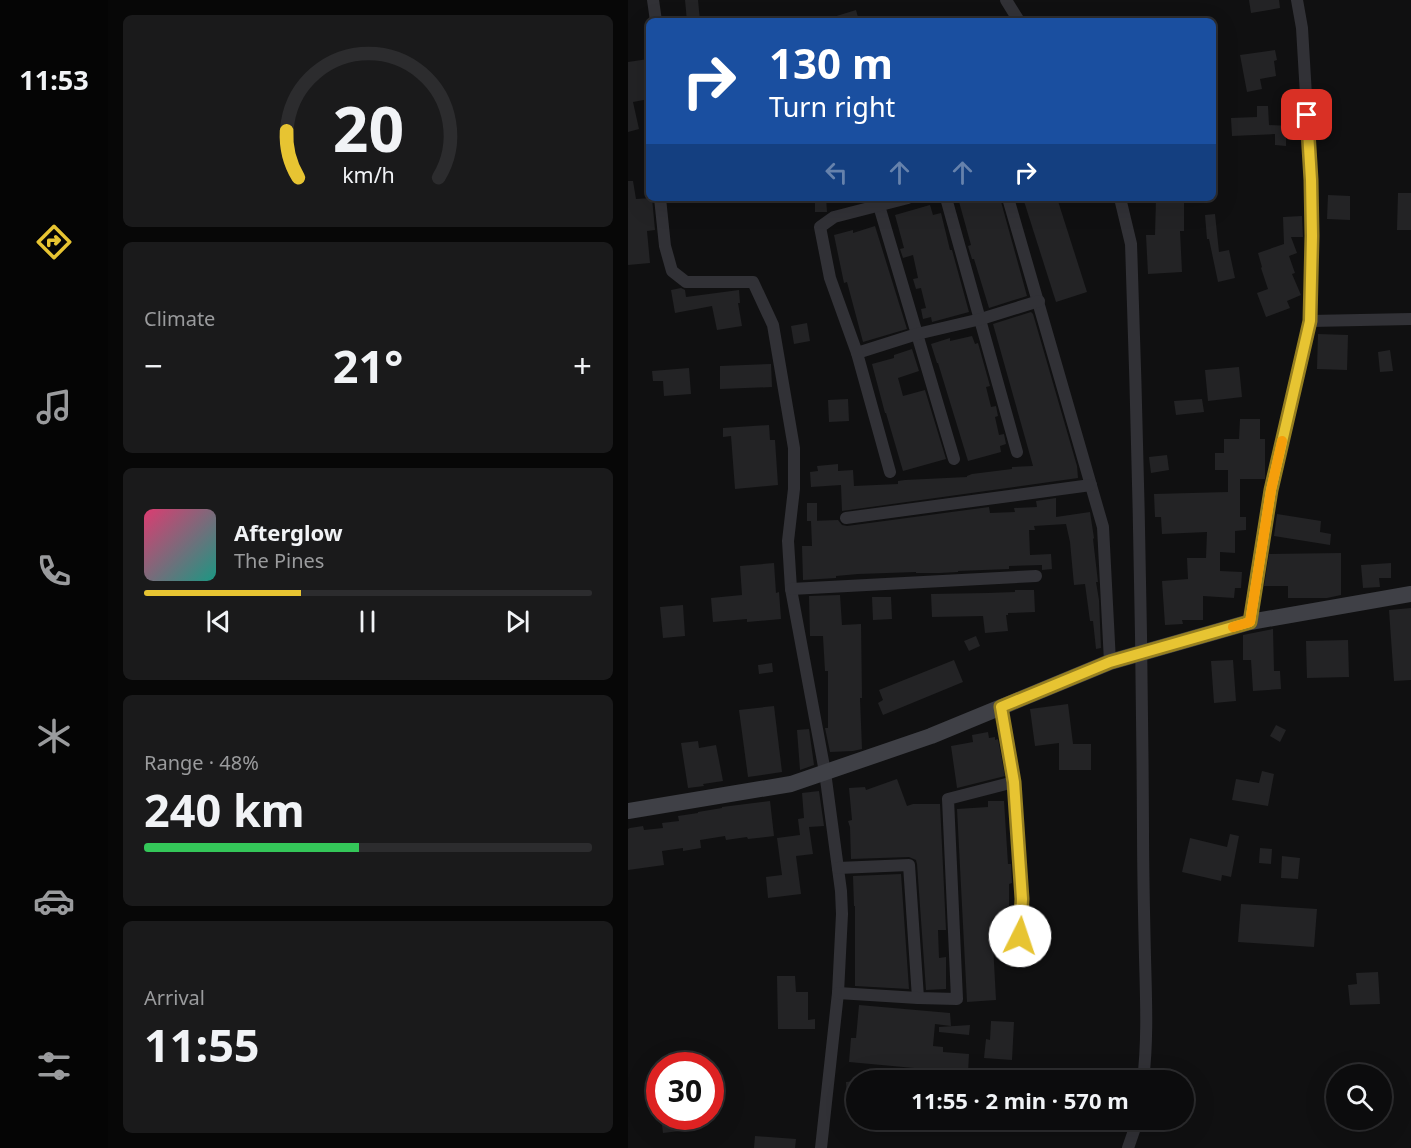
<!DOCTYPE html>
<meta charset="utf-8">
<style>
:root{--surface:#0c0c0d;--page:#1a1a1b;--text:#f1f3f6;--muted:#9a9b9d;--line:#2c2c2e;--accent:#e7c432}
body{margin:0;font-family:"Noto Sans",sans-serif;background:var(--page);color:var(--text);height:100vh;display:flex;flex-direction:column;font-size:22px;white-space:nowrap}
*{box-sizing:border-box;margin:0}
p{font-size:20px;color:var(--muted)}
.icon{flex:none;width:33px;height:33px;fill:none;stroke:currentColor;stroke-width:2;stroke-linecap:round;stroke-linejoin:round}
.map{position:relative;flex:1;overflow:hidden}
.sheet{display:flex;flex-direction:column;gap:15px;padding:15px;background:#070707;width:520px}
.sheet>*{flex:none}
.hud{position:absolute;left:18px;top:18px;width:570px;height:183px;border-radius:9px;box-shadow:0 6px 24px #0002,0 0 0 2px var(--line);background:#1a4fa0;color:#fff;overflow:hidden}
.fabs{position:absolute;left:698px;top:1064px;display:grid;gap:12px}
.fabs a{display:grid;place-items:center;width:66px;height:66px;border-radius:50%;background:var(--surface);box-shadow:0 6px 24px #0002,0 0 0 2px var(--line);font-size:30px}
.speed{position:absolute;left:18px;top:1052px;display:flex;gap:12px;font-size:30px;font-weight:700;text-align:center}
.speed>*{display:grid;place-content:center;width:78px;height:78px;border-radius:50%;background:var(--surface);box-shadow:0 6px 24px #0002,0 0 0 2px var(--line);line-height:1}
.speed .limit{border:9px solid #d22;background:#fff;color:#111}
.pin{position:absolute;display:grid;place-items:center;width:51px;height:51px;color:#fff;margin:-26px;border-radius:12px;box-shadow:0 3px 9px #0006}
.me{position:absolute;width:66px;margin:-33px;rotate:4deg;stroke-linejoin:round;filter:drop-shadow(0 0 4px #0008)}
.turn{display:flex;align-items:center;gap:21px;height:126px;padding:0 24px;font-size:27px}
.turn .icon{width:78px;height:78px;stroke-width:2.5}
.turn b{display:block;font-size:42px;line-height:51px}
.lanes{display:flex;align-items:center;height:57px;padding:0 24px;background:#0003;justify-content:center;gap:30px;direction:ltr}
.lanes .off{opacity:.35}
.big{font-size:45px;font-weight:700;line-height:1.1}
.sheet .card{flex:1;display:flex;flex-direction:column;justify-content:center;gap:9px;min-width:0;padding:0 21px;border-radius:9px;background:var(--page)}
.sheet .dial{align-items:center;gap:0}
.dial svg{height:156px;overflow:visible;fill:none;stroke:var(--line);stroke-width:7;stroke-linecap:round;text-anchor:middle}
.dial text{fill:var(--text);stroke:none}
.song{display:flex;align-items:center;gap:18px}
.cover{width:72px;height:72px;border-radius:9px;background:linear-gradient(135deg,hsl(340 70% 55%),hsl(170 70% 35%))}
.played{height:6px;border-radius:3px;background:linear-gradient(90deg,var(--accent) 35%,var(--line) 35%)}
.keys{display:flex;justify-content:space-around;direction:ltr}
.heat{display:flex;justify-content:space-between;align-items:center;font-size:33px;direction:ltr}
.charge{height:9px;border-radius:4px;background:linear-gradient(90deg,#34c759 48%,var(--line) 0)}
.trip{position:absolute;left:218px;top:1070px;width:348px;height:60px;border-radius:30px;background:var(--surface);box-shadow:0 6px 24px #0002,0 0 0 2px var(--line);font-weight:700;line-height:60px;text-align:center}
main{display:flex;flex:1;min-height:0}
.tab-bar{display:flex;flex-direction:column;width:108px;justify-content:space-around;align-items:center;background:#050505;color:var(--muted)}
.tab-bar .icon{width:42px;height:42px}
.tab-bar .selected{color:var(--accent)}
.tab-bar b{font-size:27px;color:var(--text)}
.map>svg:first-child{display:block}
</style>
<main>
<nav class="tab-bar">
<b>11:53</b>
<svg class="icon selected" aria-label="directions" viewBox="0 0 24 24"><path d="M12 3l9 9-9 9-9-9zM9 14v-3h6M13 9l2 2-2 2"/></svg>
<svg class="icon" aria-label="music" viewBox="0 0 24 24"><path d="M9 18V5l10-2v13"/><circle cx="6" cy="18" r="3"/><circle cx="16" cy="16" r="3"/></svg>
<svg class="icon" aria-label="phone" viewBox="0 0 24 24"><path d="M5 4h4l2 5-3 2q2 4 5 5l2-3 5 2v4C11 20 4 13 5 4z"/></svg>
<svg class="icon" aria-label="climate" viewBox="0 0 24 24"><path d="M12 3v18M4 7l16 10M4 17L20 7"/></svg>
<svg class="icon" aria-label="car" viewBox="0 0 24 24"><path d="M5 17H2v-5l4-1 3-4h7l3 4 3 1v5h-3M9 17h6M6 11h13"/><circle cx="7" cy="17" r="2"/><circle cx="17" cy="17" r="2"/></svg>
<svg class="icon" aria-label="filters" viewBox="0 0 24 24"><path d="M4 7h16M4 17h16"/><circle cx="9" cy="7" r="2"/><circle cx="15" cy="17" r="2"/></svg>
</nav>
<section class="sheet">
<div class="card dial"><svg viewBox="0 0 100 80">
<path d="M14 69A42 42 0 1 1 86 69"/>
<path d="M14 69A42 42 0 0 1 8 45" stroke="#e7c432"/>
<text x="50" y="56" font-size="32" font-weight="700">20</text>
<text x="50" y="72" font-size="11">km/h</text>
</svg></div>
<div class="card"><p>Climate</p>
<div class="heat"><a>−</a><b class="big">21°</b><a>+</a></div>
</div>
<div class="card">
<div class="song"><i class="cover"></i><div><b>Afterglow</b><p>The Pines</p></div></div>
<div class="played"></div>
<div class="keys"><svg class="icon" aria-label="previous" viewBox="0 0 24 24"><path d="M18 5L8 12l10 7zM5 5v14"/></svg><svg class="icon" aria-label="pause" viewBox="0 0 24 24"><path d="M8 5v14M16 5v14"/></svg><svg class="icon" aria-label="next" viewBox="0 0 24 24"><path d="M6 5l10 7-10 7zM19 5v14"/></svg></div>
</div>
<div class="card"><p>Range · 48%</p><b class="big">240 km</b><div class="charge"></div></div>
<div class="card"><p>Arrival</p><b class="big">11:55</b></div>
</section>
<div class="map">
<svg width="783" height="1148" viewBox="0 0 783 1148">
<rect width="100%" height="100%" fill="#101011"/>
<g fill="#232325">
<path d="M57 0H70L72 21H59Z"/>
<path d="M621 0H651L652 8 623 13Z"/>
<path d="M228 10 231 21H199V19Z"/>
<path d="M647 50 649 60 646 61 648 76 632 79 634 89 619 92 612 55Z"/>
<path d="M20 59 21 72 18 73 21 89V99L5 102 11 129 0 132V62Z"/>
<path d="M629 106H640L641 125 663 126V133L658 134V146L647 145V134L604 136 603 118 629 117Z"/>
<path d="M0 181H5L8 199 24 198 27 230 19 231 22 263 0 265Z"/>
<path d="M770 193H783V230H769Z"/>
<path d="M700 195 722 196V220L699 219Z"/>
<path d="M187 198H198L199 212H187Z"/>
<path d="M330 198H372L399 296 361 308 346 259H344L340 246 343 245Z"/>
<path d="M395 198H429L459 292 428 302Z"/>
<path d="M528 198H556V231H552L554 272 520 274 518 235H527Z"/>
<path d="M302 205 305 215 313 213 322 250H324L341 312 304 322 303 317 295 319 293 309 298 308 293 288 288 289 285 279 290 278 285 255 275 258 272 249 276 248 267 215Z"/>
<path d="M587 214 591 252 601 250 607 278 590 282 581 239H579L577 215Z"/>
<path d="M674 216 675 237H663L669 253 661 256 667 273 664 274 673 295 659 301 662 308 638 317 629 293 640 289 633 268 634 267 630 253 656 244 655 217Z"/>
<path d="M247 226 279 329 235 342 219 282 216 283 206 235 225 230V233Z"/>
<path d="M53 288 57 290 58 297 111 290 112 303H110L114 326 89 330 84 306 47 313 43 290Z"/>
<path d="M403 312 405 314 449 466 450 478 214 511 213 485 183 487 182 472 190 471 189 466 210 464V471L225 470 226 486 270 484V481L277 480 339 477V476L344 474 384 469V467L405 466 365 324Z"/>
<path d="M179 323 182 341 166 344 163 326Z"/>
<path d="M690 334 720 335 719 370 689 369Z"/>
<path d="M344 336 347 344 350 343 362 386 358 387 363 407 368 406 370 416 367 417 371 435 376 434 378 444 372 446 373 452 340 461 310 363H309L303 344 322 338V341Z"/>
<path d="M284 349 291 371 270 378 275 396 297 390 318 459 275 471 258 413H257L244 364 266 358V355Z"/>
<path d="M762 350 765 371 752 372 750 352Z"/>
<path d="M143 364 144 387 92 389V366Z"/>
<path d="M611 367 614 397 580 401 577 370Z"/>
<path d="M61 368 63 394 36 396 35 381H25L24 371Z"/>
<path d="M220 399 221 421 201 422 200 400Z"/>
<path d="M574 399 576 412 548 415 546 401Z"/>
<path d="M612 419H632V439H637V479H612V517H618V530L607 531V553L592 552V571L614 572 613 588H607L606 598 575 596V620H554L555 624 537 625 534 581 560 579 559 558H578L579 532 534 534 533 517H527L526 494 600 492V470H587V453H596V439H611Z"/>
<path d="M141 425 142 440H147L150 485 107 489 103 436 95 437V428Z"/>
<path d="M539 455 541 470 523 473 521 457Z"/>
<path d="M428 498V517L462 512 466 538 465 539 470 582H468L471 600 473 648 468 649 465 621H462L457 584 446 585 442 542 438 524 406 526 407 530H401L402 555 423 554 424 569 414 570V565L381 566V569L330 571V572L311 573H288V572L230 574 208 576V578L175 580 174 546H184L183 521 210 520 214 525 219 526 361 507 362 513 387 512 386 508 409 507 408 501Z"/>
<rect x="179" y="503" width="10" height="18"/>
<path d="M649 514 693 521 692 532 703 534 702 545 646 536Z"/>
<path d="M713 553V595L699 598H660V586H636L641 554Z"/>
<path d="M146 563 148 593 151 592 153 619 119 622V619L85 622 83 598 114 595 112 566Z"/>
<path d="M763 563V578H751L752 587 735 588 733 565Z"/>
<path d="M387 590H406L407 612 380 613V615H378L380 631 357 633 355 616 304 617 303 594 360 593 387 592Z"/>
<path d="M212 595 214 625 233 624 234 698H232L234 749 225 751 202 752 197 728H200V671H197L195 636H182L181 596Z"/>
<path d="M244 597H263L264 619 245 620Z"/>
<path d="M55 605 57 636 35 638 32 607Z"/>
<path d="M783 608V680L766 681 761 610Z"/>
<path d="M645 629 646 671H652L653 689 625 691 623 660H615V635Z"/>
<path d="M348 636 352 646 341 651 336 641Z"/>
<path d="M720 640 721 677 679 678 678 641Z"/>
<path d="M326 660 335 682 255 715 250 703 255 700 251 690Z"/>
<path d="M605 660 608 701 586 703 583 661Z"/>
<path d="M144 663 145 672 131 674 130 665Z"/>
<path d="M440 704 445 744H463V770H431V743L407 746 402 709Z"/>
<path d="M146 706 154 772 120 777 111 710Z"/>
<path d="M648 725 658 730 652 742 642 736Z"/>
<path d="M181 729 186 765 172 770 169 730Z"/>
<path d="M360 732 361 738 367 737V740L370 739 377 776 329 788 323 746 345 742 344 735Z"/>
<path d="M70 741 71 748 88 745 95 781 75 784 76 786 60 788 53 743Z"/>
<path d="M634 771 646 774 640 806 604 800 608 779 631 783Z"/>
<path d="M269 779 279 806 285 804H312L318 930H310L311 958 318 957V989L298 990 289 864 288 860 281 857 223 859 222 827 220 821 224 820 221 788 237 787 238 790Z"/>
<path d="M191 791 196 826 181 827 185 854 168 856 173 894 140 898 138 877 154 875 149 838 172 835 170 819 176 818 174 793Z"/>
<path d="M142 801 146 836 120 839 119 837 98 840 97 836 72 840 73 848 55 851V848L34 851 36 865 0 870V829L2 828 15 826 16 830 35 828 34 823 51 821 50 816 70 813V812L94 808V807Z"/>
<path d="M360 801H376L380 864H383L384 883 381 884V944H365L368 1000 339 1002 329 809 360 807Z"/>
<path d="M602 834 611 836 603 877 594 875 593 881 554 872 562 838 599 847Z"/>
<path d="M632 848 644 849 643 864 631 863Z"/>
<path d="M654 856 672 858 670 879 653 878Z"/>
<path d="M273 874 281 989 227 986V906H226L225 876Z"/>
<path d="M613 904 689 909 686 947 610 942Z"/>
<path d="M750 972 752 1004 722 1005 720 985 729 984 728 973Z"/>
<path d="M149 976H167L168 992H180V1020L187 1019V1029H150Z"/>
<path d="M231 1005 322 1013 323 1026 307 1024 305 1046 315 1047V1052L341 1054 340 1073 314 1071 313 1077 297 1076V1069L221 1062 223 1038H228Z"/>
<path d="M363 1021 386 1022 384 1060 356 1058 358 1039 362 1040Z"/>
<path d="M342 1025 341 1035 311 1032V1027Z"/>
<path d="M228 1081V1094L219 1095 218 1082Z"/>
<path d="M33 1116H59L60 1130 35 1133Z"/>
<path d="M127 1136 168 1139 167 1148H126Z"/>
</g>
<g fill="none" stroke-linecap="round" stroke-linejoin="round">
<g stroke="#313136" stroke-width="12">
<path d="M25 0 28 21"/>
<path d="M378 0 391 21"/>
<path d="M32 198 37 246 44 271 58 282H125L145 325 166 448V489L160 541 163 589 197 772 213 891 214 914 210 993 193 1148"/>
<path d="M318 198 389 452"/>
<path d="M380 198 475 527 482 662"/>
<path d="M492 198 503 244C510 440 514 635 515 830 515 873 516 915 517 957 518 998 520 1040 515 1080"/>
<path d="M249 199 326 459"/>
<path d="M682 321 783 319"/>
<path d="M229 353 289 334 353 319 411 301"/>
<path d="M262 472 229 353 202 278 192 227 206 217 280 198"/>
<path d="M218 518 463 485"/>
<path d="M163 589 408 576"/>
<path d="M622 622 643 490 682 321 684 236 683 180 674 28 669 0"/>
<path d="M373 707 386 782 395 899 392 936"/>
<path d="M210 868 281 865 290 998"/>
<path d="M210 993 290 998 329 999 320 799 386 782"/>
<path d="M500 1148 510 1119"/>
</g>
<path stroke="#3f4046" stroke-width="16" d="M0 811 163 784 303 736 482 662 622 622 783 594"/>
</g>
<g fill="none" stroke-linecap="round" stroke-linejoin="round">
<defs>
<path id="route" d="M392 936 394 899 386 782 373 707 482 662 622 622 643 490 682 321 684 236 683 180 679 115"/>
</defs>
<use href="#route" stroke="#967f20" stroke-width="15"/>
<use href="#route" stroke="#e7c432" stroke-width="10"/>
<path stroke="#f59e0b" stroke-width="10" d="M605 627 622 622 643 490 654 441"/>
</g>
</svg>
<div class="fabs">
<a><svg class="icon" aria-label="search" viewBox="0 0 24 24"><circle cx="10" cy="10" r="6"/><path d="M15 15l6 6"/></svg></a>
</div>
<div class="speed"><div class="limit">30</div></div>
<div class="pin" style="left:679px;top:115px;background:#d93025"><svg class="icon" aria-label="arrive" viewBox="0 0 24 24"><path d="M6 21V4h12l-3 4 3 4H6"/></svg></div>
<svg class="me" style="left:392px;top:936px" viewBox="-20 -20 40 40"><circle r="19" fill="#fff"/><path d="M0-13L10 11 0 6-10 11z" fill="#e7c432"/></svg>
<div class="trip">11:55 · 2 min · 570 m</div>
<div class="hud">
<div class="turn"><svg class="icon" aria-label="right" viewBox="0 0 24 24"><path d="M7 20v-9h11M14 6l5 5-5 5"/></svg><div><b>130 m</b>Turn right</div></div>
<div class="lanes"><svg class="icon off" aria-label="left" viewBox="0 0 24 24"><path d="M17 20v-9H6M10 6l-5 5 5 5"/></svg><svg class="icon off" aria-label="ahead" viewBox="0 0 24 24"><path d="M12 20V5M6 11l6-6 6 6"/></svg><svg class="icon off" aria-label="ahead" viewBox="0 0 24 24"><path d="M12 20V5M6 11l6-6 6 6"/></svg><svg class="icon" aria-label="right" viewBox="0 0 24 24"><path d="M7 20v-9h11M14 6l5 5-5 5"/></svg></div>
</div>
</div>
</main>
